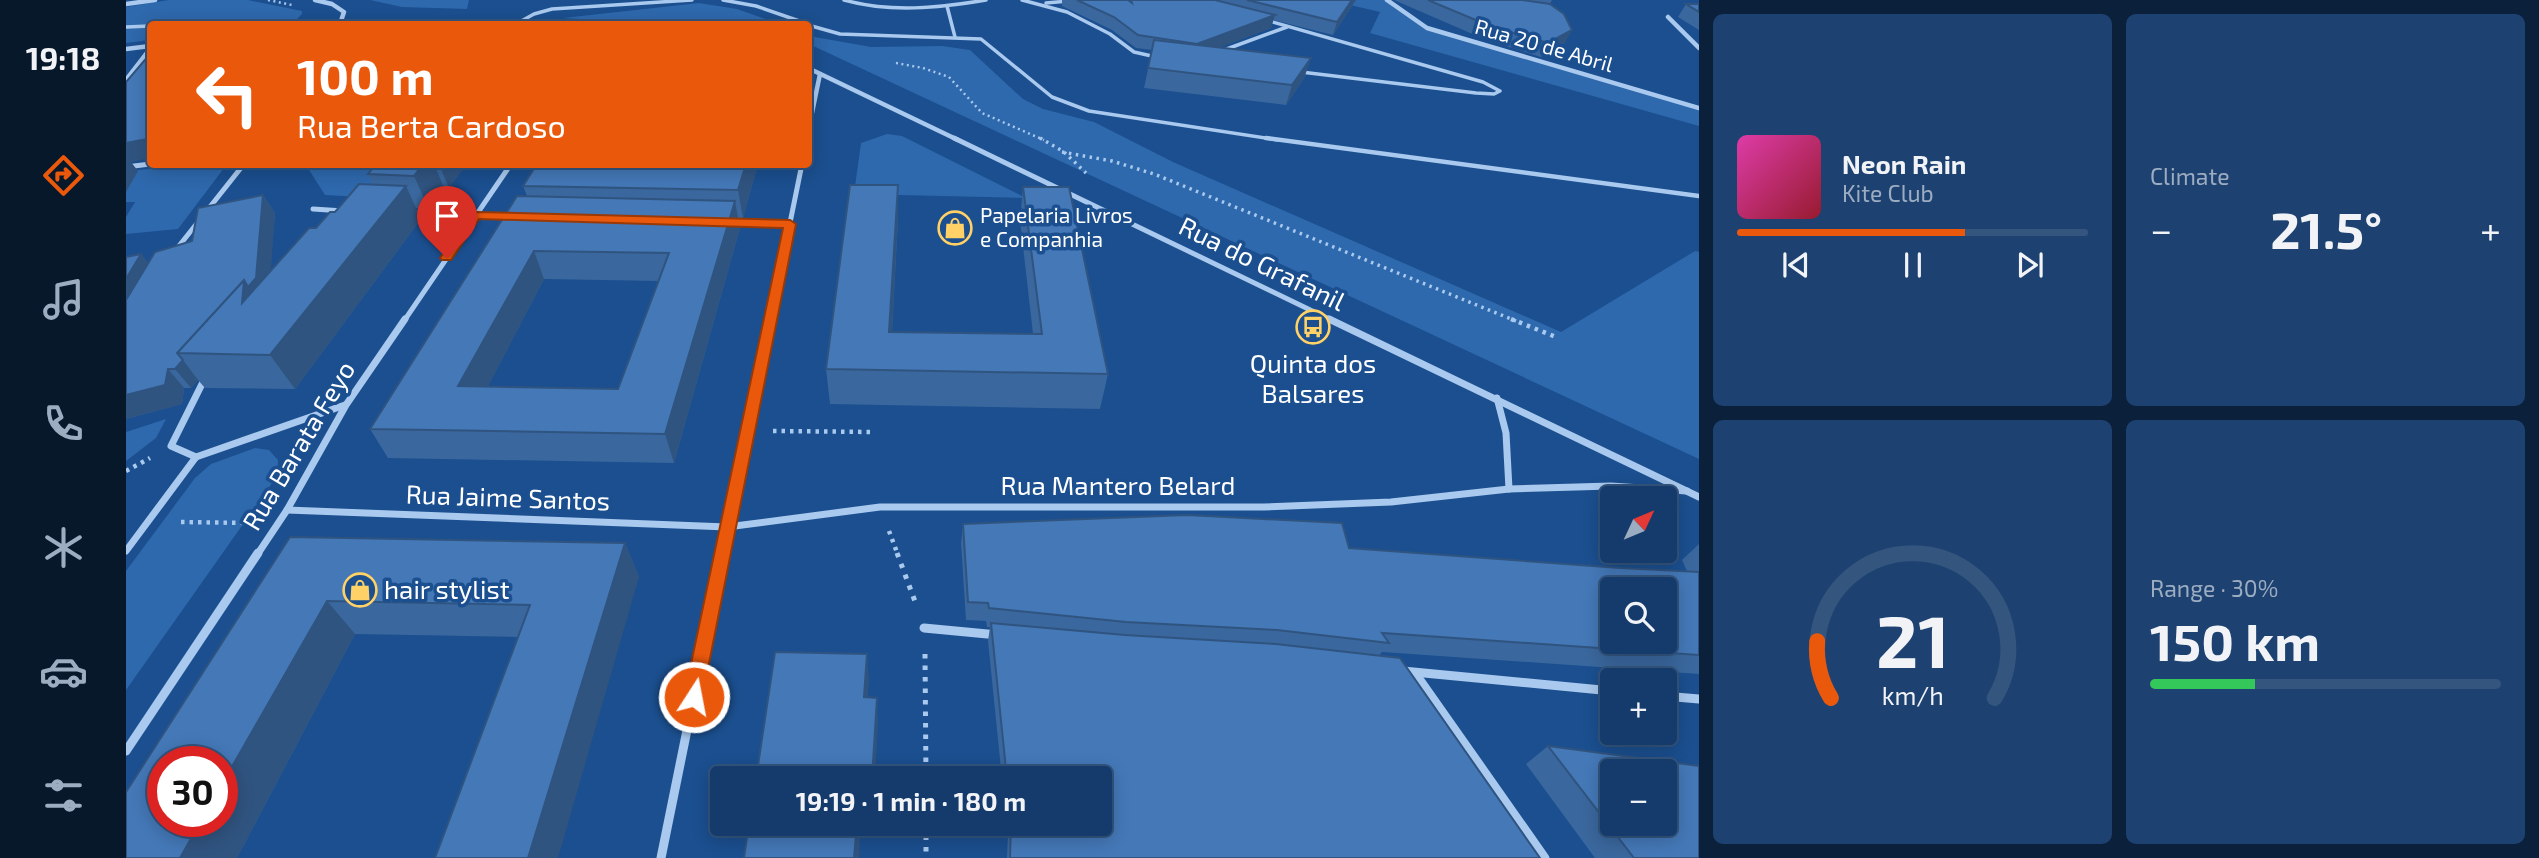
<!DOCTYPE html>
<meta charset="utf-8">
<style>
:root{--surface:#143b6b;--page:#1d4271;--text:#f1f3f6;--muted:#9dadc1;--line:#33557e;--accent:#ea580c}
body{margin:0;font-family:"Exo 2",sans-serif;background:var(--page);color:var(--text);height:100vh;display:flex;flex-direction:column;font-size:26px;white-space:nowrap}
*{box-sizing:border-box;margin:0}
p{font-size:23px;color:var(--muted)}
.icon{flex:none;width:38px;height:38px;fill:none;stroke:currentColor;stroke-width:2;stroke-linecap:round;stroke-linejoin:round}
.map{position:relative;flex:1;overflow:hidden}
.details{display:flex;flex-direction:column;gap:14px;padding:14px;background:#0b203b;width:840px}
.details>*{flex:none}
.hud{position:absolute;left:21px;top:21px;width:665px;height:147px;border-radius:7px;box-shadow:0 4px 18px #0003,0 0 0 2px var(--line);background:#ea580c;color:#fff;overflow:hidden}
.needle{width:46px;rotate:46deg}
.tools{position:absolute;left:1474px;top:486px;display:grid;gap:14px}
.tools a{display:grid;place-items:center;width:77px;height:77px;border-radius:7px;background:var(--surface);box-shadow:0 4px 18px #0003,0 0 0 2px var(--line);font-size:35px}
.speed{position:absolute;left:21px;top:746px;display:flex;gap:14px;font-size:35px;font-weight:700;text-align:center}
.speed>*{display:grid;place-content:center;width:91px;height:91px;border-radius:50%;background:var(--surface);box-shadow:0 4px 18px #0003,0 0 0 2px var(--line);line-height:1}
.speed .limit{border:10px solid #d22;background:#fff;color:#111}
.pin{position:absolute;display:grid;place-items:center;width:60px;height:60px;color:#fff;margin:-72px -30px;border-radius:50% 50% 50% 0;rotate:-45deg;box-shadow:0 0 7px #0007}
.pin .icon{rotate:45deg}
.me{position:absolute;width:77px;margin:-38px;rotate:11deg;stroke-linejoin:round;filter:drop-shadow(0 0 5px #0008)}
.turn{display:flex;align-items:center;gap:24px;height:147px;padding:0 35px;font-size:32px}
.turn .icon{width:91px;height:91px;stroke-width:2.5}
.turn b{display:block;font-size:49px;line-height:60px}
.big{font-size:52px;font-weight:700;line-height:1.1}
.details .card{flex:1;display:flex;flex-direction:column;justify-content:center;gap:10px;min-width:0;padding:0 24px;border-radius:10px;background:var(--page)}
.details .dial{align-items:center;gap:0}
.dial svg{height:182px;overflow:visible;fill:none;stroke:var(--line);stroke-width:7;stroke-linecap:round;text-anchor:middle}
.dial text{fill:var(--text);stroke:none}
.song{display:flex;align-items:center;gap:21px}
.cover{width:84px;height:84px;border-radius:10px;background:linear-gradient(135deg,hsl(320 70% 55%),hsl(350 70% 35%))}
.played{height:7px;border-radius:4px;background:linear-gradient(90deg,var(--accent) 65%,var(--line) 65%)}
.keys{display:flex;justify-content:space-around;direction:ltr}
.heat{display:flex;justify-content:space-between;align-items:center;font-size:38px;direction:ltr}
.charge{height:10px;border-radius:5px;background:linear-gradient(90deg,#34c759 30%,var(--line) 0)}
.details .tiles{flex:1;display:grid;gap:14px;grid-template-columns:repeat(2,1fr)}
.trip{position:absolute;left:584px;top:766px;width:402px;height:70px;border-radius:7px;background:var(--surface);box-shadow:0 4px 18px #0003,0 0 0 2px var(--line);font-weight:700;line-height:70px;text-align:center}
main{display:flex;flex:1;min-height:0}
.tabs{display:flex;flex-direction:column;width:126px;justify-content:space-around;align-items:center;background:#08182b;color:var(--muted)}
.tabs .icon{width:49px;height:49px}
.tabs .current{color:var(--accent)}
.tabs b{font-size:32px;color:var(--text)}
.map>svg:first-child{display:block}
</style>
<main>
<nav class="tabs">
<b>19:18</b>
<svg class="icon current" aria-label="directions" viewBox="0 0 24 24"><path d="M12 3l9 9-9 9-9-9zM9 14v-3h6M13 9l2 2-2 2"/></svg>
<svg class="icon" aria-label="music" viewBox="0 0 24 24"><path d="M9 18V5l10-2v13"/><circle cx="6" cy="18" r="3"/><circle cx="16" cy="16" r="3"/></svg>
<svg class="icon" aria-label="phone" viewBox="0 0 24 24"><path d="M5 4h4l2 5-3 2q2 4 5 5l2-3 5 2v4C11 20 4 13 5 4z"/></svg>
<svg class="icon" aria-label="climate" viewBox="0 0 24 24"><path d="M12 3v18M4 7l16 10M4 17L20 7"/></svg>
<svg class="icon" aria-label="car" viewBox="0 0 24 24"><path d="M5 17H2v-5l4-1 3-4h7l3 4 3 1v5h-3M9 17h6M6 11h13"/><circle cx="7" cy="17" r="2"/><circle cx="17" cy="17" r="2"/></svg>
<svg class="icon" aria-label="filters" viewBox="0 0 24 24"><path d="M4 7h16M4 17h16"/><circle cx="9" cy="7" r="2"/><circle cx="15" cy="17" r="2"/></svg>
</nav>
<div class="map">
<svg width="1573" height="858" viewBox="0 0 1573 858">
<rect width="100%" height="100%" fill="#1b4f8f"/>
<g fill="#2e69ad">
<path d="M43 0H122L176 11V14L168 22 153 24H24V40L0 43V7Z"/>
<path d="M244 0H343L341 9 276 7Z"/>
<path d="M1203 0H1261L1301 28 1573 108V126L1244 33 1254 12Z"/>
<path d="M573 3 611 9 654 24H541L437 18Z"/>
<path d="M683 36 745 47 816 46 844 50 897 99 917 109 968 122 1047 162 1435 332 1569 251 1573 252V459L683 44Z"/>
<path d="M761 134 776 136 900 198 728 194 735 143Z"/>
<path d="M83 164 98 168 52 229 0 234V217L9 202H0V171Z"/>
<path d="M180 165H264L236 197 199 195Z"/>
<path d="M40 419 30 438 0 461V432Z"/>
<path d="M129 448 143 450 152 460 151 476 0 690V571L69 478 85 464Z"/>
</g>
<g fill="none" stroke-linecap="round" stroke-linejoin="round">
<g stroke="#a9c9ee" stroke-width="2.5" stroke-dasharray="2 3.5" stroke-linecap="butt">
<path d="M142 0 166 5"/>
<path d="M770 63 797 68 823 77 856 113 918 140"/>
</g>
<g stroke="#a9c9ee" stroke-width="3.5" stroke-dasharray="2.5 4.5" stroke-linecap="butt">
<path d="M914 138 938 152 960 173"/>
<path d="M936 152 986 161 1028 174 1390 321"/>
</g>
<g stroke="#a9c9ee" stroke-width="4.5" stroke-dasharray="3.5 5" stroke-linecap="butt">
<path d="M1385 319 1430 337"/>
<path d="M647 431 748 432"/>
<path d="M0 471 24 458"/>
<path d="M55 522 123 523"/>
<path d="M763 531 772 555"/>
</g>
<g stroke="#a9c9ee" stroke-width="5" stroke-dasharray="4.5 7" stroke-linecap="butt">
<path d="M771 553 790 604"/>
<path d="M799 654 800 779"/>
<path d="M800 824V858"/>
</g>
<g stroke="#a9c9ee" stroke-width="3.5">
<path d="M597 0 630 6 682 24"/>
<path d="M718 0C765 13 812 8 860 0"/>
<path d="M896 0 941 12 984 34 1008 52 1030 57"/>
<path d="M920 3 954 0"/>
<path d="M821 6 829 37"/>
<path d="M1143 21 1357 82 1374 91 1368 94 1350 93 1175 72"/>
<path d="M390 24 408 14 426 9 566 0"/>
<path d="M682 25 714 34 855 39 926 97 963 111 1152 140"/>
<path d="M1098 50 1161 27"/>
</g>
<path stroke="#a9c9ee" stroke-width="4.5" d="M1140 138 1573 196"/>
<path stroke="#a9c9ee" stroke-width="3.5" d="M0 27 24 26"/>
<g stroke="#a9c9ee" stroke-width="4.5">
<path d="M189 0 206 4 218 12 214 24"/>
<path d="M1261 0 1301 28 1573 108"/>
<path d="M0 4 29 0"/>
<path d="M1542 17 1573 48"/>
<path d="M248 24H352"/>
<path d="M0 49 24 46"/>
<path d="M682 68 832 140"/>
<path d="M0 80 24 49"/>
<path d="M682 132 694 74"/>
</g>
<g stroke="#a9c9ee" stroke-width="5">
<path d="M828 138 1207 321"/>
<path d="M0 167 24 164"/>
<path d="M187 209 218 211"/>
<path d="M286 213 386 218"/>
<path d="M604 223 664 224"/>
<path d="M49 251 118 164"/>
<path d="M278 321 385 164"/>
<path d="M644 321 676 164"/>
</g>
<g stroke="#a9c9ee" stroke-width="7">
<path d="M1203 319 1573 497"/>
<path d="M1371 398 1380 433 1383 489"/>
<path d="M70 457 45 446 79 378"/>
<path d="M161 510 601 527 754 507H1138L1265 502 1383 489 1485 486 1561 491"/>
<path d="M0 551 70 457 219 405"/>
<path d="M131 555 161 510 220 405 279 319"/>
<path d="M597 555 645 319"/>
</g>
<g stroke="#a9c9ee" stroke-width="9">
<path d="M798 628 872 635"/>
<path d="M1277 671 1486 691"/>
<path d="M1289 673 1419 858"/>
<path d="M1538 696 1573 699"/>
<path d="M0 751 132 553"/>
<path d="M535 858 597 553"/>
</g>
</g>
<g fill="#3a679d" fill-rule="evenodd">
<path d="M936 0H1230L1207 35 1147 20 1145 28 1094 47 1185 58 1178 78 1160 105 1018 88 1026 50 1010 48 986 30 936 6Z"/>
<path d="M1268 0H1426L1424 4 1439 43 1415 57 1358 39Z"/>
<path d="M1560 4H1573V30L1552 17Z"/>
<path d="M250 164H340L323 188H318L303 209 290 208 295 219 169 389 79 388 72 380 65 388H58L56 404 0 419V257L15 254 22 263 66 241 137 195 149 213 144 271 209 212 247 185 242 174Z"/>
<path d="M411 164H632L617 218H612L614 228 548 463 262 458 244 429 401 196 397 186ZM418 279 533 281 492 389 362 386Z"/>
<path d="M897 187 982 374 974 409 704 404 700 369 772 219 766 332 907 334 894 220Z"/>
<path d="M837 524 1223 548 1494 568 1561 571 1556 560 1573 544V674L1256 652 1253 656 1414 858H881L882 834 881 824H975V779H876L862 641 864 627H861L860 621 840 620 835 543Z"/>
<path d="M164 537 499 543 513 577 392 637 229 634 111 858Z"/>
<path d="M1422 746 1573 858H1469L1400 764Z"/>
</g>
<g fill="#305480">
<path d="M1226 0H1230L1207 35 1211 22Z"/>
<path d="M1149 15 1145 28 1068 57 1071 44Z"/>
<path d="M1446 30 1439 43 1415 57 1422 43Z"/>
<path d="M1185 58 1178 78 1160 105 1166 85Z"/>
<path d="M24 135V158L5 162 12 171 0 192V143Z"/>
<path d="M297 164H308L318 188 303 209 288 176Z"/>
<path d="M313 164H340L323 188Z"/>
<path d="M620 164H632L617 218 612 190Z"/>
<path d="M772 185V219L764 367 763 332Z"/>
<path d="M280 186 295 219 169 389 144 355Z"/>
<path d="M137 195 149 213 143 297 94 354 118 280Z"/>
<path d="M609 201 614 228 548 463 539 434Z"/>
<path d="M408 251 418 279 347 415 332 386Z"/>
<path d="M15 254 30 273 0 325V276Z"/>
<path d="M57 360 72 380 65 388 49 369Z"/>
<path d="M42 369 58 388 56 404 0 419V395Z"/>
<path d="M499 543 513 577 432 858H402Z"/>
<path d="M201 601 229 634 111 858H54L75 821H96V784Z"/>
<path d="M741 654 743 680 740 722 738 697Z"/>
<path d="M751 698 752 723 749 779H746Z"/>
<path d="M731 824H735L733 858H728Z"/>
</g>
<g fill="#4478b7" stroke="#305480" stroke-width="2" fill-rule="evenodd">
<path d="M951 0H1002L1006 3 1005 0H1089L1149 15 1071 44 1012 35 988 17Z"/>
<path d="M1121 0H1226L1211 22Z"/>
<path d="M1302 0H1396L1424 4 1438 14 1446 30 1422 43 1364 26Z"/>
<path d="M1560 4H1573V12Z"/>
<path d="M1028 40 1185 58 1166 85 1022 68Z"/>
<path d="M24 54V135L21 139 0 143V82Z"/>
<path d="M250 164H297L288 176 242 174Z"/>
<path d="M411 164H620L612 190 397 186Z"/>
<path d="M233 184 280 186 144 355 51 353 118 280 116 303 183 228H190L204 212H209Z"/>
<path d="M724 185H772L763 332 916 334 897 187H943L982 374 700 369Z"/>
<path d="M137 195 130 278 122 287 118 280 51 353 57 360 49 369H42L39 385 0 395V300L29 252 66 241 72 208Z"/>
<path d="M391 196 609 201 539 434 244 429ZM408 251 543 253 492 389 332 386Z"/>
<path d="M15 254 0 279V257Z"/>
<path d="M1061 515 1216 523 1223 548 1494 568 1573 572V655L1256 633 1263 643 1151 630 1000 622 863 608 862 603 842 602 837 524ZM1486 590H1538V642H1486Z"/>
<path d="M164 537 499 543 402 858H309L404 605 201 601 96 784V761H37V821H75L54 858H0V792Z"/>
<path d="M865 623 999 635 1150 644 1274 658 1414 858H884L885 824H975V779H881Z"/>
<path d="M649 652 741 654 738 697 751 698 746 779H630Z"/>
<path d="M1422 746 1573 766V858H1508ZM1486 772H1538V824H1486Z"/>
<path d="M623 824H731L728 858H618Z"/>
</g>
<path fill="#ea580c" stroke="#983908" stroke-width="2" d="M350 212 664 220 670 224 575 704 568 707 561 704 558 697 657 228 353 219 325 260H316L314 258 345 213Z"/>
<defs>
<symbol id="shop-ring" viewBox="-11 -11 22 22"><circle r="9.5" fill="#1b4f8f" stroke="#ffd166" stroke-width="1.5"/><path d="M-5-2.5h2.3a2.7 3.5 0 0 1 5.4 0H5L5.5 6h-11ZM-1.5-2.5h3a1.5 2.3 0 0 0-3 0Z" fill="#ffd166"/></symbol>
<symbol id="bus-ring" viewBox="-11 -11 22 22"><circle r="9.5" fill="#1b4f8f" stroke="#ffd166" stroke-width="1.5"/><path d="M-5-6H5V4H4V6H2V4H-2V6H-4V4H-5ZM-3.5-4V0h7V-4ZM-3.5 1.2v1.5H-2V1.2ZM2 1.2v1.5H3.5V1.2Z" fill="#ffd166"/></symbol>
</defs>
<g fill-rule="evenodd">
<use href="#shop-ring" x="810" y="209" width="38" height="38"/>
<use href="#bus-ring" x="1168" y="308" width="38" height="38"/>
<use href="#shop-ring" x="215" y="571" width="38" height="38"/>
</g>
<g text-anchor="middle" stroke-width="7" stroke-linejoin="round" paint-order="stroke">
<g font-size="21" fill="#fff" stroke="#1b4f8f">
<text transform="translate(1418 46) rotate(16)" y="7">Rua 20 de Abril</text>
</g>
<g font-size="21" fill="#fff" stroke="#1b4f8f" text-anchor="start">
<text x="854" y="223">Papelaria Livros<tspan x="854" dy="24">e Companhia</tspan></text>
</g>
<g font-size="26" fill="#fff" stroke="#1b4f8f">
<text transform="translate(1136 264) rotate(26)" y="9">Rua do Grafanil</text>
<text transform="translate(173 446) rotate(-59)" y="9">Rua Barata Feyo</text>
<text x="992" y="495">Rua Mantero Belard</text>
<text transform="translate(382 498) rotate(2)" y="9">Rua Jaime Santos</text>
</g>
<g font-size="26" fill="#fff" stroke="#1b4f8f">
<text x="1187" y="373">Quinta dos<tspan x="1187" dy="30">Balsares</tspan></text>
<text x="258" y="599" text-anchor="start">hair stylist</text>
</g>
</g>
</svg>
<div class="tools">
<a><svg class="needle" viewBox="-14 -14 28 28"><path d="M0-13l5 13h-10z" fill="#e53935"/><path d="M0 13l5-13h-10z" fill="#9dadc1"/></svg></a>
<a><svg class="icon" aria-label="search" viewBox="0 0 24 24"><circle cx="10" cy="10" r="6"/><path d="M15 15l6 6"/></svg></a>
<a>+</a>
<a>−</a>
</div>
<div class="speed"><div class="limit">30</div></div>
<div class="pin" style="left:321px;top:258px;background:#d93025"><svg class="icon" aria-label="arrive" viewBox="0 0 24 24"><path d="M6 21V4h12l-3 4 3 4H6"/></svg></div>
<svg class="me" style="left:568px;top:697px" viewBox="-20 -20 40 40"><circle r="17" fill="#ea580c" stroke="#fff" stroke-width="3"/><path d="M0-11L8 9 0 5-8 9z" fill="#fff"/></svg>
<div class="trip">19:19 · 1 min · 180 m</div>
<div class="hud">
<div class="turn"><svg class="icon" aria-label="left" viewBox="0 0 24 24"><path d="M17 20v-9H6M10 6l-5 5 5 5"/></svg><div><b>100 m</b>Rua Berta Cardoso</div></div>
</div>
</div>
<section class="details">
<div class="tiles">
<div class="card">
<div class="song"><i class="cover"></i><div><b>Neon Rain</b><p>Kite Club</p></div></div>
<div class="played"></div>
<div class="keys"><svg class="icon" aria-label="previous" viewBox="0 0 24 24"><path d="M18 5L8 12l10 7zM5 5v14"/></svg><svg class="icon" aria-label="pause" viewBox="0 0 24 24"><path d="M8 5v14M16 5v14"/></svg><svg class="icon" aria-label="next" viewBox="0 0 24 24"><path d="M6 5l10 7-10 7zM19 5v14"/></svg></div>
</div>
<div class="card"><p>Climate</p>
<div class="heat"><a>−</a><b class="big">21.5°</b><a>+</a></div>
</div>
<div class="card dial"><svg viewBox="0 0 100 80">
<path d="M14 69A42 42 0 1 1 86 69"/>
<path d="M14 69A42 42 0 0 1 8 44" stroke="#ea580c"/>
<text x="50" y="56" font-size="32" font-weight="700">21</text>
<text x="50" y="72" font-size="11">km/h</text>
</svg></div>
<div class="card"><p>Range · 30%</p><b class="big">150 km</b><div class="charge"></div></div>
</div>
</section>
</main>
